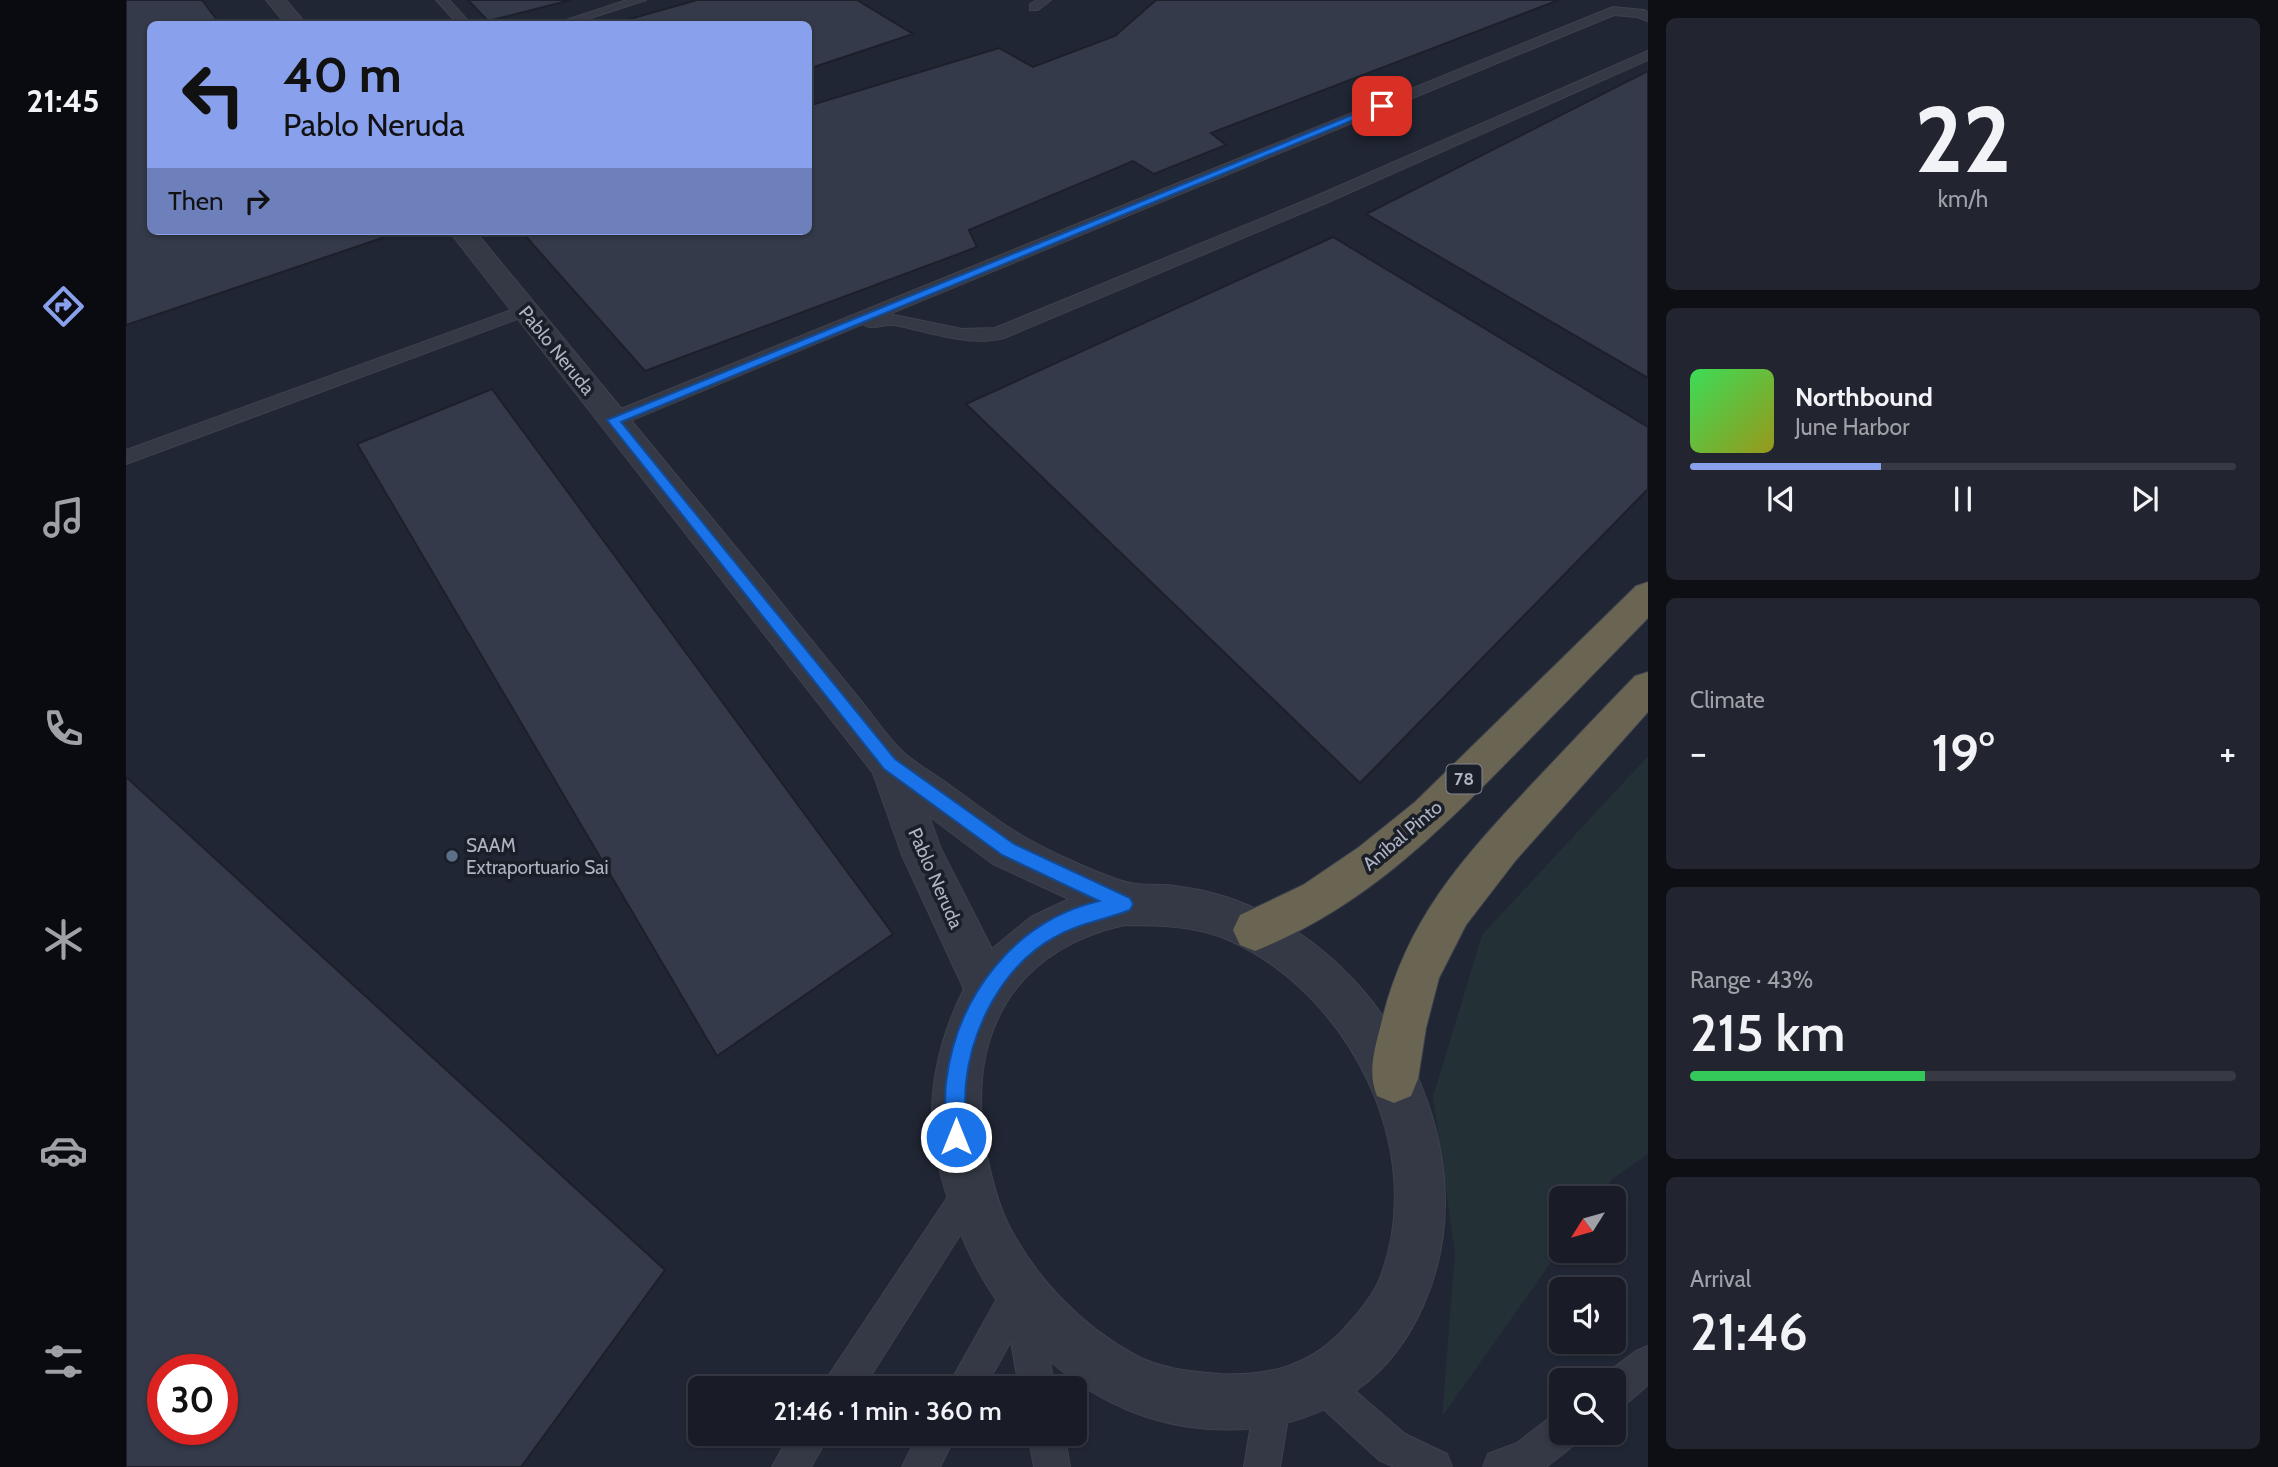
<!DOCTYPE html>
<meta charset="utf-8">
<style>
:root{--surface:#191c27;--page:#22252f;--text:#f1f3f6;--muted:#9fa1a7;--line:#373a44;--accent:#89a0ec}
body{margin:0;font-family:Cabin,sans-serif;background:var(--page);color:var(--text);height:100vh;display:flex;flex-direction:column;font-size:26px;white-space:nowrap}
*{box-sizing:border-box;margin:0}
p{font-size:23px;color:var(--muted)}
.icon{flex:none;width:38px;height:38px;fill:none;stroke:currentColor;stroke-width:2;stroke-linecap:round;stroke-linejoin:round}
.map{position:relative;flex:1;overflow:hidden}
.panel{display:flex;flex-direction:column;gap:18px;padding:18px;background:#0e0f15;width:630px}
.panel>*{flex:none}
.top-card{position:absolute;left:21px;top:21px;width:665px;height:214px;border-radius:10px;box-shadow:0 2px 5px #0004,0 0 0 2px var(--line);background:#89a0ec;color:#111;overflow:hidden}
.needle{width:46px;rotate:233deg}
.buttons{position:absolute;left:1423px;top:1186px;display:grid;gap:14px}
.buttons a{display:grid;place-items:center;width:77px;height:77px;border-radius:10px;background:var(--surface);box-shadow:0 2px 5px #0004,0 0 0 2px var(--line);font-size:35px}
.speed{position:absolute;left:21px;top:1354px;display:flex;gap:14px;font-size:35px;font-weight:700;text-align:center}
.speed>*{display:grid;place-content:center;width:91px;height:91px;border-radius:50%;background:var(--surface);box-shadow:0 2px 5px #0004,0 0 0 2px var(--line);line-height:1}
.speed .limit{border:10px solid #d22;background:#fff;color:#111}
.pin{position:absolute;display:grid;place-items:center;width:60px;height:60px;color:#fff;margin:-30px;border-radius:14px;box-shadow:0 4px 10px #0006}
.me{position:absolute;width:77px;margin:-38px;rotate:0deg;stroke-linejoin:round;filter:drop-shadow(0 0 5px #0008)}
.turn{display:flex;align-items:center;gap:24px;height:147px;padding:0 21px;font-size:32px}
.turn .icon{width:91px;height:91px;stroke-width:2.5}
.turn b{display:block;font-size:49px;line-height:60px}
.then{display:flex;align-items:center;height:66px;padding:0 21px;background:#0003;gap:14px;font-size:26px}
.big{font-size:52px;font-weight:600;line-height:1.1}
.panel .card{flex:1;display:flex;flex-direction:column;justify-content:center;gap:10px;min-width:0;padding:0 24px;border-radius:10px;background:var(--page)}
.panel .dial{align-items:center;gap:0}
.dial b{font-size:91px;line-height:1}
.song{display:flex;align-items:center;gap:21px}
.cover{width:84px;height:84px;border-radius:10px;background:linear-gradient(135deg,hsl(130 70% 55%),hsl(60 70% 35%))}
.played{height:7px;border-radius:4px;background:linear-gradient(90deg,var(--accent) 35%,var(--line) 35%)}
.keys{display:flex;justify-content:space-around;direction:ltr}
.heat{display:flex;justify-content:space-between;align-items:center;font-size:38px;direction:ltr}
.charge{height:10px;border-radius:5px;background:linear-gradient(90deg,#34c759 43%,var(--line) 0)}
.trip{position:absolute;left:562px;top:1376px;width:399px;height:70px;border-radius:10px;background:var(--surface);box-shadow:0 2px 5px #0004,0 0 0 2px var(--line);font-weight:600;line-height:70px;text-align:center}
main{display:flex;flex:1;min-height:0}
.dock{display:flex;flex-direction:column;width:126px;justify-content:space-around;align-items:center;background:#0a0b10;color:var(--muted)}
.dock .icon{width:49px;height:49px}
.dock .on{color:var(--accent)}
.dock b{font-size:32px;color:var(--text)}
.map>svg:first-child{display:block}
</style>
<main>
<nav class="dock">
<b>21:45</b>
<svg class="icon on" aria-label="directions" viewBox="0 0 24 24"><path d="M12 3l9 9-9 9-9-9zM9 14v-3h6M13 9l2 2-2 2"/></svg>
<svg class="icon" aria-label="music" viewBox="0 0 24 24"><path d="M9 18V5l10-2v13"/><circle cx="6" cy="18" r="3"/><circle cx="16" cy="16" r="3"/></svg>
<svg class="icon" aria-label="phone" viewBox="0 0 24 24"><path d="M5 4h4l2 5-3 2q2 4 5 5l2-3 5 2v4C11 20 4 13 5 4z"/></svg>
<svg class="icon" aria-label="climate" viewBox="0 0 24 24"><path d="M12 3v18M4 7l16 10M4 17L20 7"/></svg>
<svg class="icon" aria-label="car" viewBox="0 0 24 24"><path d="M5 17H2v-5l4-1 3-4h7l3 4 3 1v5h-3M9 17h6M6 11h13"/><circle cx="7" cy="17" r="2"/><circle cx="17" cy="17" r="2"/></svg>
<svg class="icon" aria-label="filters" viewBox="0 0 24 24"><path d="M4 7h16M4 17h16"/><circle cx="9" cy="7" r="2"/><circle cx="15" cy="17" r="2"/></svg>
</nav>
<div class="map">
<svg width="1522" height="1467" viewBox="0 0 1522 1467">
<rect width="100%" height="100%" fill="#212634"/>
<path fill="#233035" d="M1522 756V1154L1486 1179 1472 1199H1435V1248L1316 1417 1329 1253 1307 1097 1356 935Z"/>
<g fill="#343a4a" stroke="#1c202b" stroke-width="2" fill-rule="evenodd">
<path d="M0 0H76L94 24H24V231H250L256 238 0 325Z"/>
<path d="M342 0H445L362 21Z"/>
<path d="M571 0H731L787 34 682 69V24H486Z"/>
<path d="M1030 0H1433L1085 133 1100 145 1028 174 1007 161 843 230 851 247 519 371 395 231H682V106L873 48 907 67 989 36Z"/>
<path d="M1522 71V378L1240 214Z"/>
<path d="M1207 237 1522 427V489L1234 783 840 404Z"/>
<path d="M366 389 767 934 591 1056 231 444Z"/>
<path d="M0 777 539 1270 395 1467H0ZM37 1370H96V1430H37Z"/>
</g>
<g fill="none" stroke-linecap="round" stroke-linejoin="round">
<defs>
<g id="service">
<path d="M310 0H323L345 24H332Z"/>
<path d="M501 0H520L446 24H428Z"/>
<path d="M911 0H925L912 10H904V4Z"/>
<path d="M1487 7 1518 10 1522 12V21L1511 17 1488 15 763 314 836 329 869 328 1188 197 1522 51V60L1200 203 878 338C842 347 804 332 769 325 757 323 747 332 737 324L494 425H480L477 420 480 415Z"/>
<path d="M399 305 405 306 408 310 405 314 0 464V450Z"/>
<path d="M842 1178 853 1183 858 1194 853 1205 737 1388H698L703 1375 831 1183Z"/>
<path d="M893 1276 905 1281 910 1293 929 1388H893L885 1341 859 1388H821L881 1281Z"/>
<path d="M1522 1346V1385L1501 1403 1488 1408V1381H1474L1475 1377 1510 1351Z"/>
<path d="M1193 1364 1205 1370 1279 1434 1321 1454 1326 1467H1268L1253 1460 1181 1394 1175 1382 1181 1370Z"/>
<path d="M1147 1382 1160 1387 1165 1400 1154 1467H1118L1129 1400 1134 1387Z"/>
<path d="M1435 1414V1433H1453L1448 1445 1420 1467H1357L1362 1454 1391 1443 1422 1419Z"/>
<path d="M665 1433H704L685 1467H646Z"/>
<path d="M793 1433H831L814 1467H776Z"/>
<path d="M902 1433H938L944 1467H908Z"/>
</g>
<g id="minor">
<path d="M140 0H160L180 24H160Z"/>
<path d="M323 231H349C446 349 543 467 640 584 670 622 701 659 731 696 746 714 760 736 777 752 791 765 810 775 826 787 849 803 871 821 895 835 922 851 964 870 993 880 1008 886 1025 884 1041 885 1061 887 1081 891 1100 897 1225 938 1317 1068 1319 1199 1320 1269 1290 1347 1232 1389 1188 1422 1138 1432 1084 1429 964 1422 869 1330 830 1221 817 1188 807 1152 806 1116 806 1071 818 1029 838 989L776 855 747 773ZM803 816 867 864 943 899 905 917 866 949 815 849ZM998 925C1033 925 1073 926 1105 941 1223 995 1301 1148 1256 1273 1249 1295 1229 1317 1213 1334 1180 1367 1140 1376 1095 1374 1065 1372 1035 1369 1009 1355 956 1326 909 1278 882 1224 870 1199 864 1173 859 1146 841 1035 886 951 998 925Z"/>
</g>
<g id="motorway">
<path d="M1522 582V618C1478 663 1435 708 1391 752 1311 834 1237 908 1129 951L1114 945 1107 930 1114 915 1177 885 1233 847 1289 802 1510 586Z"/>
<path d="M1522 672V712L1390 860 1340 925 1313 978 1300 1028 1292 1079 1285 1096 1268 1103 1251 1096C1241 1072 1249 1048 1255 1024 1280 919 1335 860 1406 784 1440 748 1474 712 1509 676Z"/>
</g>
</defs>
<use href="#service" stroke="#3e424e" stroke-width="2"/>
<use href="#minor" stroke="#3e424e" stroke-width="2"/>
<use href="#motorway" stroke="#3c404c" stroke-width="2"/>
<use href="#service" fill="#343945" fill-rule="evenodd"/>
<use href="#minor" fill="#343945" fill-rule="evenodd"/>
<use href="#motorway" fill="#6a6452" fill-rule="evenodd"/>
</g>
<path fill="#1a73e8" stroke="#114b97" stroke-width="2" d="M1253 104 1261 106 495 422 769 759 888 844 1004 898 1007 904 1004 910C979 920 953 923 929 937 878 965 846 1026 840 1083 838 1101 840 1119 840 1137L837 1144 830 1147 823 1144 820 1137C820 1119 818 1101 820 1083 830 997 888 921 973 901L876 855 758 769 481 420Z"/>
<circle fill="#5c6f8a" stroke="#1a1e29" stroke-width="2.5" cx="326" cy="856" r="7"/>
<g text-anchor="middle" stroke-width="7" stroke-linejoin="round" paint-order="stroke">
<rect fill="#1a1e29" stroke="#828693" stroke-width="2" x="1320.5" y="764.5" width="35" height="29" rx="5"/>
<g font-size="18" font-weight="bold" fill="#aeb3c1">
<text x="1338" y="785">78</text>
</g>
<g font-size="19" fill="#aeb3c1" stroke="#1a1e29">
<text transform="translate(431 350) rotate(51)" y="7">Pablo Neruda</text>
<text transform="translate(1276 835) rotate(-40)" y="7">Aníbal Pinto</text>
<text transform="translate(810 878) rotate(66)" y="7">Pablo Neruda</text>
</g>
<g font-size="19" fill="#aeb3c1" stroke="#1a1e29" text-anchor="start">
<text x="340" y="852">SAAM<tspan x="340" dy="22">Extraportuario Sai</tspan></text>
</g>
</g>
</svg>
<div class="buttons">
<a><svg class="needle" viewBox="-14 -14 28 28"><path d="M0-13l5 13h-10z" fill="#e53935"/><path d="M0 13l5-13h-10z" fill="#9fa1a7"/></svg></a>
<a><svg class="icon" aria-label="sound" viewBox="0 0 24 24"><path d="M4 9h4l5-4v14l-5-4H4zM17 9q2 3 0 6"/></svg></a>
<a><svg class="icon" aria-label="search" viewBox="0 0 24 24"><circle cx="10" cy="10" r="6"/><path d="M15 15l6 6"/></svg></a>
</div>
<div class="speed"><div class="limit">30</div></div>
<div class="pin" style="left:1256px;top:106px;background:#d93025"><svg class="icon" aria-label="arrive" viewBox="0 0 24 24"><path d="M6 21V4h12l-3 4 3 4H6"/></svg></div>
<svg class="me" style="left:830px;top:1137px" viewBox="-20 -20 40 40"><circle r="17" fill="#1a73e8" stroke="#fff" stroke-width="3"/><path d="M0-11L8 9 0 5-8 9z" fill="#fff"/></svg>
<div class="trip">21:46 · 1 min · 360 m</div>
<div class="top-card">
<div class="turn"><svg class="icon" aria-label="left" viewBox="0 0 24 24"><path d="M17 20v-9H6M10 6l-5 5 5 5"/></svg><div><b>40 m</b>Pablo Neruda</div></div>
<div class="then">Then<svg class="icon" aria-label="right" viewBox="0 0 24 24"><path d="M7 20v-9h11M14 6l5 5-5 5"/></svg></div>
</div>
</div>
<section class="panel">
<div class="card dial"><b>22</b><p>km/h</p></div>
<div class="card">
<div class="song"><i class="cover"></i><div><b>Northbound</b><p>June Harbor</p></div></div>
<div class="played"></div>
<div class="keys"><svg class="icon" aria-label="previous" viewBox="0 0 24 24"><path d="M18 5L8 12l10 7zM5 5v14"/></svg><svg class="icon" aria-label="pause" viewBox="0 0 24 24"><path d="M8 5v14M16 5v14"/></svg><svg class="icon" aria-label="next" viewBox="0 0 24 24"><path d="M6 5l10 7-10 7zM19 5v14"/></svg></div>
</div>
<div class="card"><p>Climate</p>
<div class="heat"><a>−</a><b class="big">19°</b><a>+</a></div>
</div>
<div class="card"><p>Range · 43%</p><b class="big">215 km</b><div class="charge"></div></div>
<div class="card"><p>Arrival</p><b class="big">21:46</b></div>
</section>
</main>
